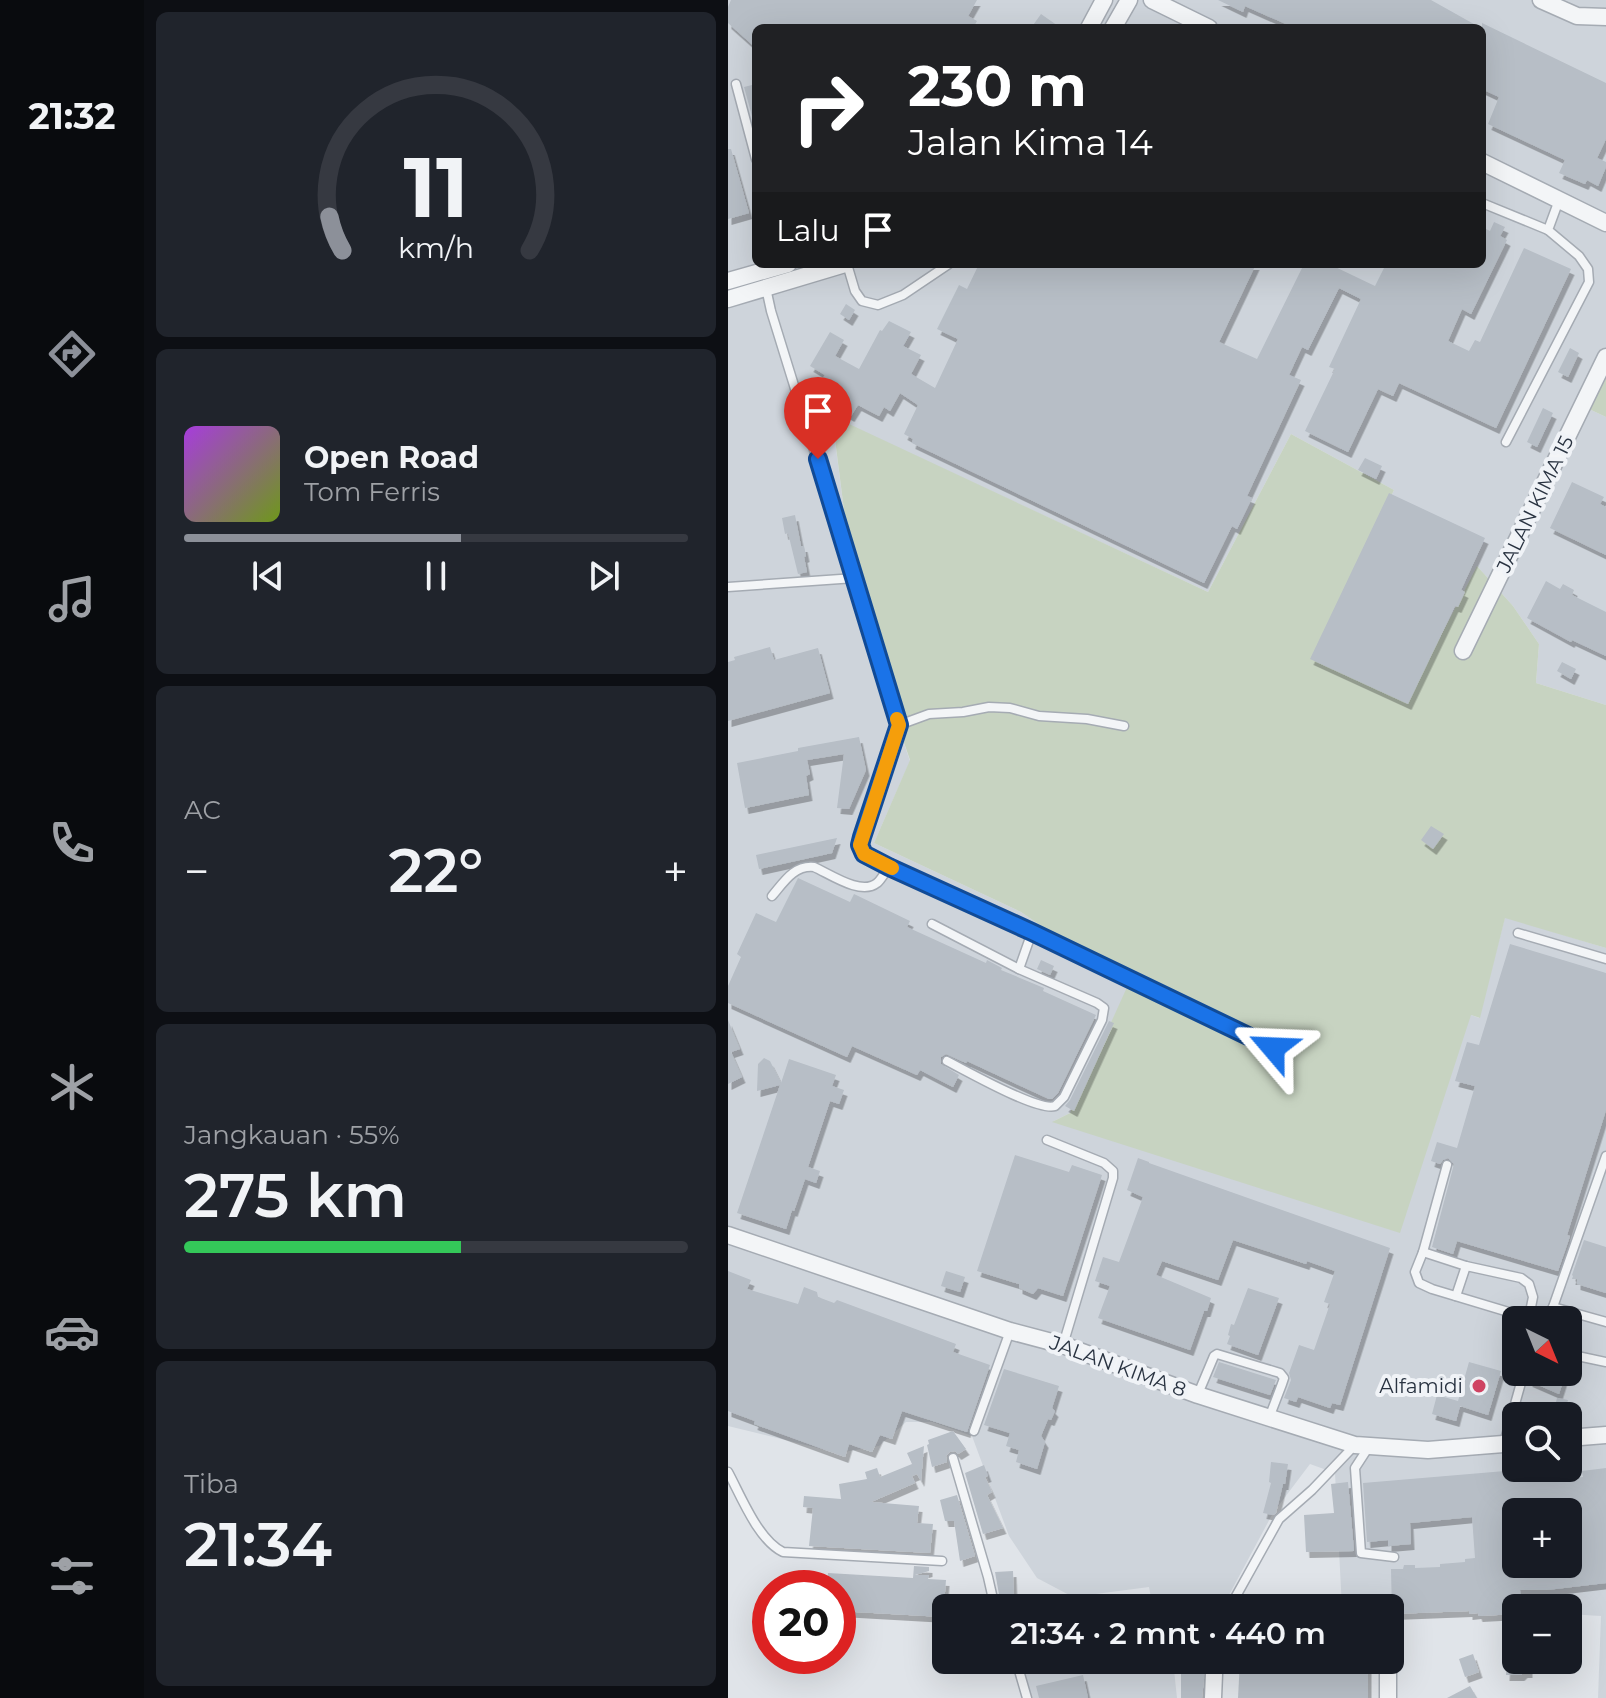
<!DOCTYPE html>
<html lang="id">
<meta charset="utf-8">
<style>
:root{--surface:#171b24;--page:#20242c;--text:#f1f3f6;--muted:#9ea1a6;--line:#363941;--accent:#8c9099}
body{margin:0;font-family:Montserrat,sans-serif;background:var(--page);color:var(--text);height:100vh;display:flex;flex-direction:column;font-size:30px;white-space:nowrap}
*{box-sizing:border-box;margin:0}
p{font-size:26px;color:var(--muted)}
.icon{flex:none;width:44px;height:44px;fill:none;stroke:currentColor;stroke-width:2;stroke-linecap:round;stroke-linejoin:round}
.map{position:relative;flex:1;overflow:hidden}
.drawer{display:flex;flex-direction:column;gap:12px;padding:12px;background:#0d0f14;width:584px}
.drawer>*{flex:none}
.hud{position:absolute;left:24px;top:24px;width:734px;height:244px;border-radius:12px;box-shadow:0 8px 32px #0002;background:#202124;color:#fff;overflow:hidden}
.needle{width:52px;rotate:137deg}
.fabs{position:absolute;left:774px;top:1306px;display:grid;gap:16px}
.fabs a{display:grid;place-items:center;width:80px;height:80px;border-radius:12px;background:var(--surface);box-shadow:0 8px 32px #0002;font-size:40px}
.speed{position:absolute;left:24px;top:1570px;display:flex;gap:16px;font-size:40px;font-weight:700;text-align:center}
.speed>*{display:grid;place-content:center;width:104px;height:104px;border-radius:50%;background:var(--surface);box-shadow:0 8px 32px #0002;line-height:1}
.speed .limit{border:12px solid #d22;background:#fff;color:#111}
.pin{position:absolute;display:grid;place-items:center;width:68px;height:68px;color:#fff;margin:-82px -34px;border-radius:50% 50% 50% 0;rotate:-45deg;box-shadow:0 0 8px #0007}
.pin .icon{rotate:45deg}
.me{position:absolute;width:88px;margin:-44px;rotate:296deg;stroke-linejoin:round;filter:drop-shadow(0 0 6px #0008)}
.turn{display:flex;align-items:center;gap:28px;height:168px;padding:0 24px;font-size:36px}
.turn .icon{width:104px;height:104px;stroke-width:2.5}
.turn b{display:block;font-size:56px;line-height:68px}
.then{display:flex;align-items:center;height:76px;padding:0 24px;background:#0003;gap:16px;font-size:30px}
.big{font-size:60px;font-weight:600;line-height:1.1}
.drawer .card{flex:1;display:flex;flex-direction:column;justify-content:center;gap:12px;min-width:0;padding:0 28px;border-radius:12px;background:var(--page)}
.drawer .dial{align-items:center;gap:0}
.dial svg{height:208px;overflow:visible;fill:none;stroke:var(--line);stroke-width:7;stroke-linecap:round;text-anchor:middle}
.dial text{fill:var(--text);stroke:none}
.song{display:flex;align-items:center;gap:24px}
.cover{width:96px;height:96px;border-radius:12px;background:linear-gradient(135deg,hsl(280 70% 55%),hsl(80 70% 35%))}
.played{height:8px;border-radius:4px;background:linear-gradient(90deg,var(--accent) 55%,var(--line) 55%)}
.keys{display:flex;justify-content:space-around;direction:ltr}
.heat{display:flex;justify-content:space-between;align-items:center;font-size:44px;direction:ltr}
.charge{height:12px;border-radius:6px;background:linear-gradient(90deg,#34c759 55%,var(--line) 0)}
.trip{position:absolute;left:204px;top:1594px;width:472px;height:80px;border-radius:12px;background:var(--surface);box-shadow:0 8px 32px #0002;font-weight:600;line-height:80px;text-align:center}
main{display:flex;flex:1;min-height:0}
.tab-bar{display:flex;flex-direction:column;width:144px;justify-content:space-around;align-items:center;background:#090b0e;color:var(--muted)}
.tab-bar .icon{width:56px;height:56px}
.tab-bar .active{color:var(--accent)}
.tab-bar b{font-size:36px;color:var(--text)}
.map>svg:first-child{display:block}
</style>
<main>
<nav class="tab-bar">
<b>21:32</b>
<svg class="icon active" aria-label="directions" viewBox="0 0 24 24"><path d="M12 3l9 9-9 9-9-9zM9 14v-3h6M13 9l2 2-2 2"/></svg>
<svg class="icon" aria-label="music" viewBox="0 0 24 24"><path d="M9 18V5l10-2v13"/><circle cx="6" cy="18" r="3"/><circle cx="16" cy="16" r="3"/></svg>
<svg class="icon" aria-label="phone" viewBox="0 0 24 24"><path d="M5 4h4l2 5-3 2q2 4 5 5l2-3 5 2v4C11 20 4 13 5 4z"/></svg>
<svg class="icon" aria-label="climate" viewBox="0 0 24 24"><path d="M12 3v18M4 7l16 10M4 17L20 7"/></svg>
<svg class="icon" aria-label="car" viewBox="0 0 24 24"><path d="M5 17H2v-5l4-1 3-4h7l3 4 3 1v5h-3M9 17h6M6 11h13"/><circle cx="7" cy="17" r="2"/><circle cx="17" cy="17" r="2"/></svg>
<svg class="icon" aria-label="filters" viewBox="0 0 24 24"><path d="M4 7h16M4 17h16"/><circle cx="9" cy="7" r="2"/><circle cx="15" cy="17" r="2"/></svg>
</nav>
<section class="drawer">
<div class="card dial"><svg viewBox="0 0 100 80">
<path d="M14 69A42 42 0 1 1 86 69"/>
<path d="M14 69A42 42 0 0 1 9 56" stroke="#8c9099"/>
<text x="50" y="56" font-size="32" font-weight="700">11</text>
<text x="50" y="72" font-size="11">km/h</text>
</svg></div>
<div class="card">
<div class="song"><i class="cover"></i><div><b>Open Road</b><p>Tom Ferris</p></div></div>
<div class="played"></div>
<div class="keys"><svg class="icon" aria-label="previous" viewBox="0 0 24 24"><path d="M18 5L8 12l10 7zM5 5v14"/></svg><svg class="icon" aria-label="pause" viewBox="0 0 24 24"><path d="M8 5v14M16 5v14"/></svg><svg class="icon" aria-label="next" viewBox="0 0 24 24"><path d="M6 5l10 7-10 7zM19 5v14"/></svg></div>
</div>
<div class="card"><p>AC</p>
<div class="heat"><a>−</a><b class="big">22°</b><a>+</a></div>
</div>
<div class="card"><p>Jangkauan · 55%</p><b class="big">275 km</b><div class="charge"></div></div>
<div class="card"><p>Tiba</p><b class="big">21:34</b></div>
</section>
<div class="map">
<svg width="878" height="1698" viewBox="0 0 878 1698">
<defs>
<filter id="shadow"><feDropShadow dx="3.5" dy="6" stdDeviation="0" flood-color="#0004"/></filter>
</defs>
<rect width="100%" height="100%" fill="#e0e4e9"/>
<g fill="#ced4db" fill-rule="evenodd">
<path d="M0 0H878V378L861 409 878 417V705L808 683 811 644 785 606 749 566 680 699 586 650 666 490 563 434 480 592 104 417 128 604 182 761 146 843 293 912 401 985 342 1113 326 1121 743 1015 751 1018 777 917 878 948V1698H870L873 1616 840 1614V1608H788V1611H662V1608H614L607 1473 582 1464 545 1513 494 1608H425L421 1587 345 1597 309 1578 281 1536 244 1436 204 1422H178L151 1446 110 1453 0 1426ZM28 28H754V264H28ZM788 1320H840V1372H788ZM788 1416H840V1468H788ZM788 1512H840V1564H788Z"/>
<path d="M351 1660H445L449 1698H304L297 1672Z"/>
</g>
<g fill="#c7d3c1">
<path d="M878 378V417L861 409Z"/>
<path d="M104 416 480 592 563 434 666 490 587 650 680 699 749 566 785 606 811 644 808 683 878 705V948L777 918 752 1018 743 1015 672 1233 324 1122 342 1113 400 985 293 912 146 843 182 760 128 604Z"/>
</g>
<g fill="#b7bec6" fill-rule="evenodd" filter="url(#shadow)">
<path d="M3 0H249L240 16 249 21 245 28H28V48L0 23V7Z"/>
<path d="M490 0H703L753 28H567L517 6 515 12Z"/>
<path d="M313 14 333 28H303Z"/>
<path d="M754 23 878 83V139L869 158 878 162V167L870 186 859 180 857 184 831 173 837 160 760 124 771 97 754 89Z"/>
<path d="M28 84V127H27L16 87Z"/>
<path d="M0 149H3L21 213 0 219Z"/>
<path d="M766 222 777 227 772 236 779 240 743 314 734 309 720 341 741 351 747 340 752 342 796 248 843 269 768 428 671 383 665 396 650 389 620 452 577 431 607 369 601 367 633 299 611 288 580 350 574 347 561 375 573 380 519 496 524 498 509 529 504 526 476 583 184 443 185 439 176 434 190 405 172 393 162 411 156 407 151 416 130 405 123 416 93 399 100 387 92 383 97 375 82 366 102 332 116 340 107 356 131 369 152 330 154 331 161 321 183 332 175 346 193 355 183 374 207 388 230 339 209 329 231 285 239 289 251 264H528L491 342 529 359 576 264H601L647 286 658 264H754V227L762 231Z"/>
<path d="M118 304 127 310 121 320 112 314Z"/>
<path d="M842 348 851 353 840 377 830 372Z"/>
<path d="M815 408 825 413 809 447 799 442Z"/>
<path d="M637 458 654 466 648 479 630 470Z"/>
<path d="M844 482 876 497 872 504 878 507V555L822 528Z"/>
<path d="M661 493 757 538 733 590 737 592 730 607 727 606 680 704 582 659Z"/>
<path d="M67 515 73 546H76L78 556 76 557 79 572 70 574 60 533 57 534 54 518Z"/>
<path d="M818 581 832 589 835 584 846 590 844 595 878 612V656L844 640 843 642 799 618Z"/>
<path d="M42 647 46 660 90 648 102 693 0 721V662L7 660 6 657Z"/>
<path d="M834 662 848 669 843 679 829 671Z"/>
<path d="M131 737 138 770 121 809 109 808 116 754 79 760 82 774 78 776 81 795 17 808 9 763 70 751V748Z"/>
<path d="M703 826 716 834 705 849 693 840Z"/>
<path d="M109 838 104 853 31 869 28 855Z"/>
<path d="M70 878 122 902 126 894 182 921 179 927 258 963 259 960 274 968 273 970 316 988 315 991 368 1015 330 1093 324 1099H321L239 1061 238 1063 218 1054 213 1057V1064L231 1075 225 1087 192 1070 189 1075 124 1046 119 1057 0 1003V986L13 957 9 954 28 913 48 922Z"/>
<path d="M782 944 878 973V1110L839 1235 842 1236 830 1271 729 1241 725 1254 704 1247 726 1164 720 1158 715 1160 712 1164 703 1161 709 1142 729 1148 747 1086 727 1081 739 1042 751 1045Z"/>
<path d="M313 960 326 966 322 975 309 969Z"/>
<path d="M0 1020 12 1049 3 1052 14 1077 0 1084Z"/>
<path d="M381 1021 386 1023 346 1111 337 1106 342 1100Z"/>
<path d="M36 1058 42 1061 53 1083 61 1059 108 1075 104 1086 116 1090 111 1104 102 1101 80 1167 92 1171 88 1183 77 1179 66 1211 64 1210 58 1229 9 1213 52 1085 29 1091 30 1064Z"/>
<path d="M287 1155 341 1172 344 1165 374 1175 335 1296 310 1288 305 1294 291 1288V1284L249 1271Z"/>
<path d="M410 1158 421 1162V1163L662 1248 612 1405 604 1403 602 1408 570 1397 568 1402 556 1398 563 1380 561 1373 571 1345 586 1350 602 1304 596 1302 607 1271 579 1261 578 1264 505 1240 490 1280 434 1261 428 1275 483 1298 479 1311H476L462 1350 370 1318 382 1286 367 1281 375 1257 391 1262 415 1197 399 1190Z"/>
<path d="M856 1240 878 1247V1293L849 1284V1279H844L845 1276 844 1275Z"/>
<path d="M0 1271 23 1280 19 1289 70 1304 76 1287 89 1292 90 1297 106 1303 109 1300 228 1344 225 1352 262 1365 239 1432 174 1411 164 1439 152 1435 144 1452 121 1444 117 1457 26 1424 27 1421 0 1411Z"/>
<path d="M218 1271 237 1277 232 1292 213 1286Z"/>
<path d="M520 1288 551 1298 530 1355 499 1344 502 1336 500 1335 503 1324 506 1325Z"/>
<path d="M491 1362 548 1380 542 1395 485 1377Z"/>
<path d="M741 1362 773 1371 760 1415 732 1406 728 1421 704 1414 709 1395 730 1401Z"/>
<path d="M276 1369 331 1386 324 1408 327 1411 323 1420 320 1419 313 1436 317 1442 309 1469 288 1462 291 1450 278 1446 282 1433 256 1425Z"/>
<path d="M803 1372H838L831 1394 801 1381Z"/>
<path d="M829 1398 840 1400 835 1416 825 1414Z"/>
<path d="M225 1431 238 1449 230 1454 227 1451 222 1452 218 1456 219 1462 204 1467 199 1445 201 1444 200 1440Z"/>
<path d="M196 1446 193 1481 189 1474 184 1476 187 1483 143 1502 191 1506 189 1523 205 1524 202 1553 81 1546 85 1508 75 1507 76 1496 113 1499 111 1484 139 1479 137 1472 149 1468 152 1477 184 1464 179 1453Z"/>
<path d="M543 1462 560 1464 557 1484H555L548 1513 545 1515 535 1513 543 1483 541 1482Z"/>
<path d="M256 1465 260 1476 257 1477 264 1492 259 1495 275 1528 255 1534 237 1473Z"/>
<path d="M878 1468V1583L819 1590H792L793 1608H788V1614L751 1616 750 1613 741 1614V1611L664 1614 663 1569H675L676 1565H687V1568L712 1567V1564L737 1562V1559L747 1558 744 1517 682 1523 683 1544 660 1546V1540L639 1542 635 1483 777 1471V1475L802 1473 803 1479 819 1477 820 1481 855 1477 854 1471ZM809 1509 810 1512H840V1564H788V1511Z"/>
<path d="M620 1482 626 1551 578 1552 576 1515 606 1513 603 1484Z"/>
<path d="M229 1495 247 1556 232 1561 226 1521H217L212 1500Z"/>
<path d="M186 1566 201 1567V1571L187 1575H201L200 1579 218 1580 215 1617 110 1611V1588H99L100 1573 185 1578Z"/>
<path d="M285 1571 286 1599 272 1600 267 1572Z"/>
<path d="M745 1654 751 1672 737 1677 731 1659Z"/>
<path d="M453 1660H478L474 1698H453Z"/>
<path d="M512 1660H640V1698H510Z"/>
<path d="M779 1661 801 1662V1672H796L793 1675H778Z"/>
<path d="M355 1675 360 1698H311L308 1686Z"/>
<path d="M742 1686 749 1698H719Z"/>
</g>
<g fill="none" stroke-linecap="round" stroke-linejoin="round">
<defs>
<g id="lane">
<path d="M8 84 28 159"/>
<path d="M754 203 820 230"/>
<path d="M119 264 127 291 134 301 150 305 175 295 221 264"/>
<path d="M38 288 43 311 171 725 134 837 132 845 136 854 161 867 304 932 545 1048"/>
<path d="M778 442 861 282 860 269 851 256 820 230 831 200"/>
<path d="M0 587 127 578"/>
<path d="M171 725 201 714 235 712 261 707 282 708 311 716 359 719 396 726"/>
<path d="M44 896C56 882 66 865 86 867 102 874 133 896 149 883 153 880 157 872 161 867"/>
<path d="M204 924 291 969"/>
<path d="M790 933 878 959"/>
<path d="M219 1061C237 1070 310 1112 327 1106 328 1105 335 1098 336 1097L374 1020 376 1008 369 1003 291 969 304 932"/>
<path d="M319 1140 376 1163 385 1171V1178L335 1345"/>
<path d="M719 1165 695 1252 687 1272 691 1283 704 1289 807 1320"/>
<path d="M695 1252 738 1266 793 1278 801 1284 805 1297 801 1317"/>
<path d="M728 1296 738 1266"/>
<path d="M825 1307 878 1156"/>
<path d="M819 1320 825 1307 878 1322"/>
<path d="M840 1354 878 1362"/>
<path d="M470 1394 486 1356 489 1354 552 1373 556 1378 554 1384 541 1418"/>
<path d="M246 1431 282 1331"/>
<path d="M776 1443 796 1372"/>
<path d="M640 1448 627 1468 633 1553 666 1557"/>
<path d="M225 1458 260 1577 267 1608"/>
<path d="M0 1472C13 1496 30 1540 55 1552L214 1561"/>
<path d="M507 1598 551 1519 584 1490 627 1445"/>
<path d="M288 1660 299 1698"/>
</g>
<g id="street">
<path d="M424 0 481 28"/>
<path d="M813 0 849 16 878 17"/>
<path d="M361 28 376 0"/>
<path d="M385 28 401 0"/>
<path d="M754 162 878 223"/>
<path d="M0 281 60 264"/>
<path d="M0 299 117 264"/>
<path d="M735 651 878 357"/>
<path d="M0 1235 282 1331 335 1345 470 1395 627 1445 700 1450 788 1443"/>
<path d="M840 1438 878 1435"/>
<path d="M485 1698 486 1674"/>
<path d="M660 1698V1660"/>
</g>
</defs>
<use href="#lane" stroke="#a5abb3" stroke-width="11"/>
<use href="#street" stroke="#a5abb3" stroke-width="19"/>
<use href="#lane" stroke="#f3f5f7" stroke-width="8"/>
<use href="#street" stroke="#f3f5f7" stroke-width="16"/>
</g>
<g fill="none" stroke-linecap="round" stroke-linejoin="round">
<defs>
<path id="route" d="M90 459 171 725 134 837 132 845 136 854 161 867 304 932 545 1048"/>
</defs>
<use href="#route" stroke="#114b97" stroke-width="20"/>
<use href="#route" stroke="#1a73e8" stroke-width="14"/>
<path stroke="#f59e0b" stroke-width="14" d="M164 868 136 854 132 845 171 725 169 719"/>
</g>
<circle fill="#d04463" stroke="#f0f3f7" stroke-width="3" cx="751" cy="1386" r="8"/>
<g text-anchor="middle" stroke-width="8" stroke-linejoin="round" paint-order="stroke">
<g font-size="20" fill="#293341" stroke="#f0f3f7">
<text transform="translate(807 504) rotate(-64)" y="7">JALAN KIMA 15</text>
<text transform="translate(390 1366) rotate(20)" y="7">JALAN KIMA 8</text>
</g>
<g font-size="20" fill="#293341" stroke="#f0f3f7" text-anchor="end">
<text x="735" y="1393">Alfamidi</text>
</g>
</g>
</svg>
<div class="fabs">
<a><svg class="needle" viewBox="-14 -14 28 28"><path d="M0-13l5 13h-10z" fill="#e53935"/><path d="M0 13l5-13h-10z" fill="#9ea1a6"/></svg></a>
<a><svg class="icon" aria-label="search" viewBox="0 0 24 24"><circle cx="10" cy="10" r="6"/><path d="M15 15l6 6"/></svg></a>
<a>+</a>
<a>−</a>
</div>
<div class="speed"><div class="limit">20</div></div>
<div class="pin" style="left:90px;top:459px;background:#d93025"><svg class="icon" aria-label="arrive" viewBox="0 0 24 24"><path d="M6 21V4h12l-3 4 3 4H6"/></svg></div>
<svg class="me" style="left:545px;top:1048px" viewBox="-20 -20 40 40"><path d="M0-17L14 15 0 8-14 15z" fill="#1a73e8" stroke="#fff" stroke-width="4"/></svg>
<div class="trip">21:34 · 2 mnt · 440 m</div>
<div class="hud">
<div class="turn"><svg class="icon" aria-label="right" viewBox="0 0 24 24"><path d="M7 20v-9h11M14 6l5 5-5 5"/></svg><div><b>230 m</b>Jalan Kima 14</div></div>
<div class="then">Lalu<svg class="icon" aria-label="arrive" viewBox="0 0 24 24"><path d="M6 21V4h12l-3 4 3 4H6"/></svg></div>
</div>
</div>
</main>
